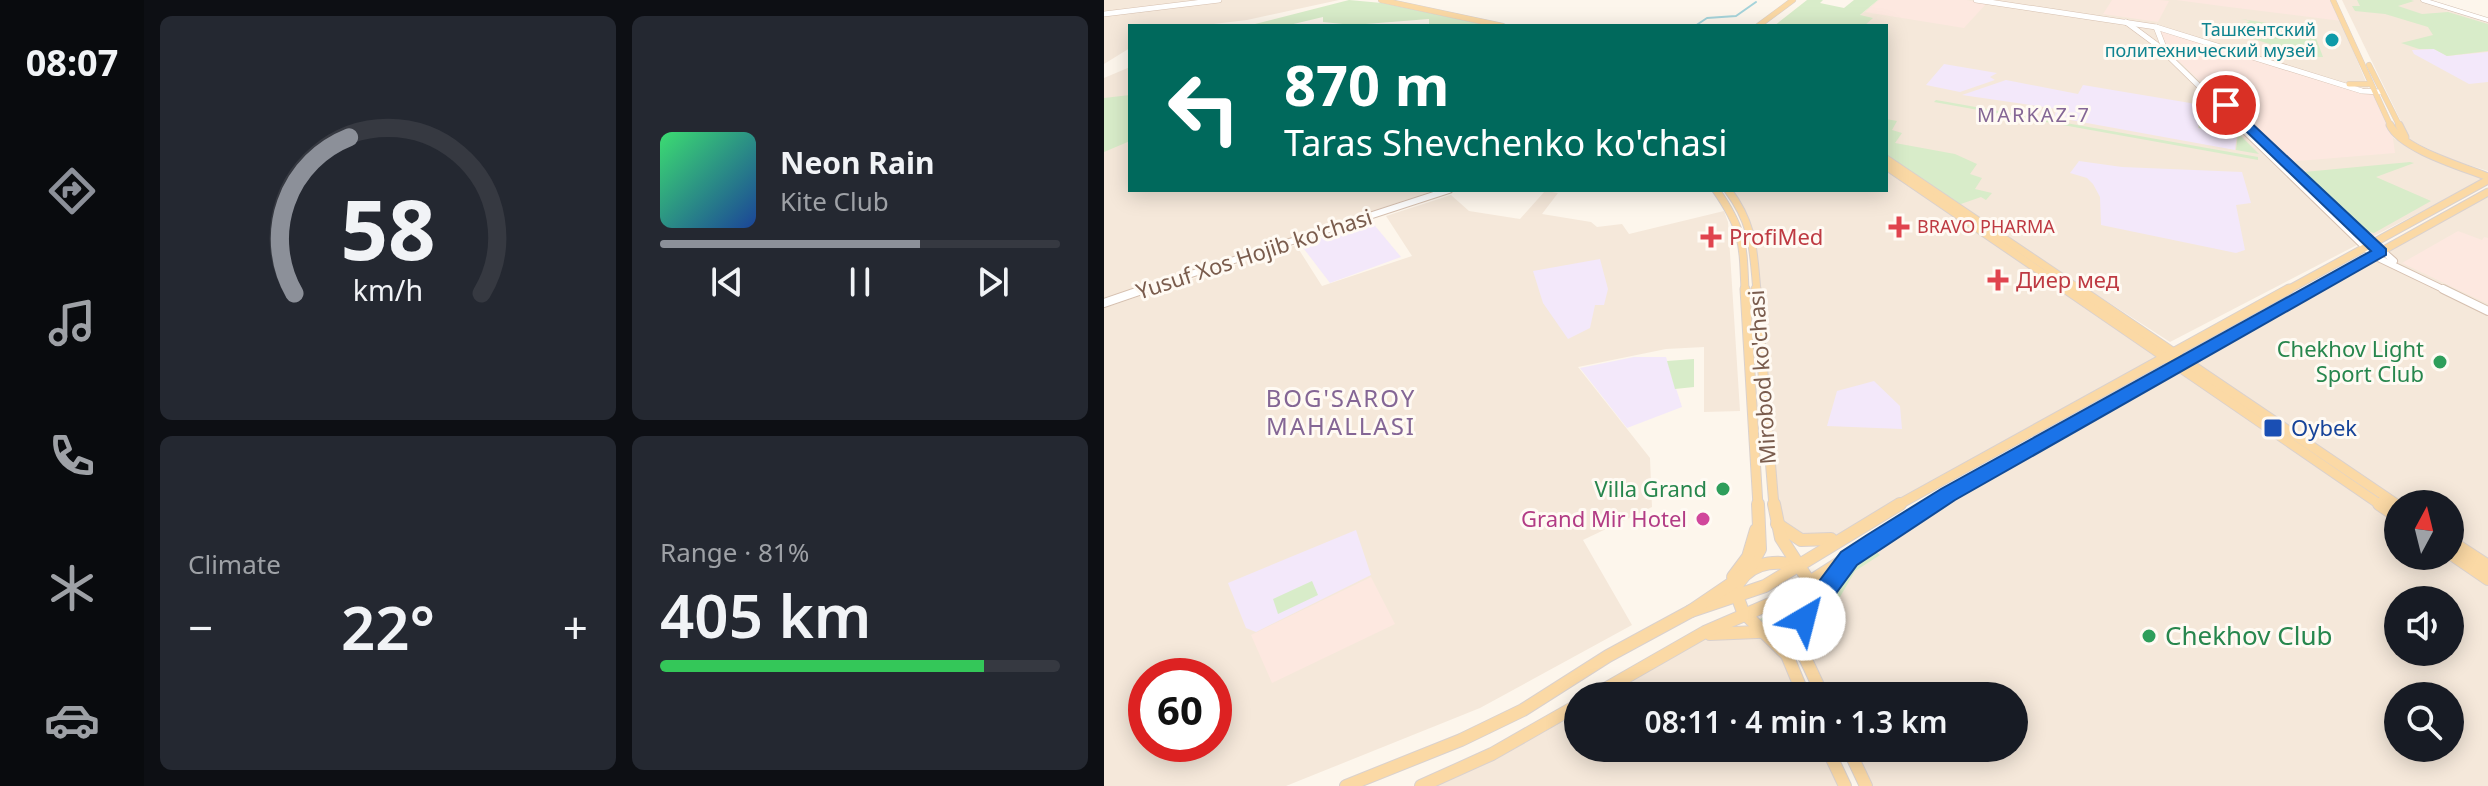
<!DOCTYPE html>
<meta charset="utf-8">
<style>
:root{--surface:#171b24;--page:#242831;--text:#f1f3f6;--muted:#9ea1a6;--line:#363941;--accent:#8c9099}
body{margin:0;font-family:"Noto Sans",sans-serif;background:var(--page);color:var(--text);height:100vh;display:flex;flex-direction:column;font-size:30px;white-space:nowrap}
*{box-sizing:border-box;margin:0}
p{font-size:26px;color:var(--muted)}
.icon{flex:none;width:44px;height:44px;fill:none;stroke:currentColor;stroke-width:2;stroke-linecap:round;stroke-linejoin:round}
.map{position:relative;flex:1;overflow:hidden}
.details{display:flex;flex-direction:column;gap:16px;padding:16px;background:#0d0f14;width:960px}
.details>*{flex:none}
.guide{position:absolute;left:24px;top:24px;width:760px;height:168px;border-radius:0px;box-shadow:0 4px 20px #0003;background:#00695c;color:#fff;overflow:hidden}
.needle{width:52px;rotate:7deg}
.tools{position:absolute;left:1280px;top:490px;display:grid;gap:16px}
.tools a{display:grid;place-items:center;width:80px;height:80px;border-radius:50%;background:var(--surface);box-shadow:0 4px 20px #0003;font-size:40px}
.speed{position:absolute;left:24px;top:658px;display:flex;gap:16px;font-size:40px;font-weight:700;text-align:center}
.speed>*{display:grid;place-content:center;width:104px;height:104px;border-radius:50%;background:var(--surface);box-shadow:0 4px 20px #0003;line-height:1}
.speed .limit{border:12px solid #d22;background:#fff;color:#111}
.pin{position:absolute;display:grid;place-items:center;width:68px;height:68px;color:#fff;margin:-34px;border:4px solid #fff;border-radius:50%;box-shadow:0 2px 8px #0007}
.me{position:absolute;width:88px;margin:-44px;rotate:37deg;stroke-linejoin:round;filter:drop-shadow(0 0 6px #0008)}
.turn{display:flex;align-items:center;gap:28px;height:168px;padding:0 24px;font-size:36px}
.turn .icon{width:104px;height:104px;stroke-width:2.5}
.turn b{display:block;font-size:56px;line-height:68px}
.big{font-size:60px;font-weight:600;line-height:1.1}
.details .card{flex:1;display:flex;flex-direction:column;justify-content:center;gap:12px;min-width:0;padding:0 28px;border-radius:12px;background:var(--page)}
.details .dial{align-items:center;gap:0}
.dial svg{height:208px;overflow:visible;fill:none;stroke:var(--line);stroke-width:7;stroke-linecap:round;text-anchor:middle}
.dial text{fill:var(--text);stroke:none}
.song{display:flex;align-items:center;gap:24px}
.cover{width:96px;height:96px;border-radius:12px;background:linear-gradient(135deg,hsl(140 70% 55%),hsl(220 70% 35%))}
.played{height:8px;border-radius:4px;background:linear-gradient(90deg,var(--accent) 65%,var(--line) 65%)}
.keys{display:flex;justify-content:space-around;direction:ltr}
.heat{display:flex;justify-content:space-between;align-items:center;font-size:44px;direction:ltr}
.charge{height:12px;border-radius:6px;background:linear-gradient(90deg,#34c759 81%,var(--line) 0)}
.details .tiles{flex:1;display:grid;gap:16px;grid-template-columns:repeat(2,1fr)}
.trip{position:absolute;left:460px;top:682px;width:464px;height:80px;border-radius:40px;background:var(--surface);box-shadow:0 4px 20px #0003;font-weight:600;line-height:80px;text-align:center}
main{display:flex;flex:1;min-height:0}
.dock{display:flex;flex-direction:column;width:144px;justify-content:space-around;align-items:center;background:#090b0e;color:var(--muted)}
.dock .icon{width:56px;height:56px}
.dock .selected{color:var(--accent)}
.dock b{font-size:36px;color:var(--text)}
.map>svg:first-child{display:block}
</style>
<main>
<nav class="dock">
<b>08:07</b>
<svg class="icon selected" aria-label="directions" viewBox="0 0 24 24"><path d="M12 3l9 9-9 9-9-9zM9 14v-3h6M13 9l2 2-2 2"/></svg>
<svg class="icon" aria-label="music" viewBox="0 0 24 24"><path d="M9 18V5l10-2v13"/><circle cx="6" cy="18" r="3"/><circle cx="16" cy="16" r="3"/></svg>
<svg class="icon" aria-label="phone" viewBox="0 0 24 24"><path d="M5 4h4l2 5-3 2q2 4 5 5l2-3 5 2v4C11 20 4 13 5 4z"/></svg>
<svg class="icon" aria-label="climate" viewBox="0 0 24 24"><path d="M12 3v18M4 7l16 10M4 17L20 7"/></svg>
<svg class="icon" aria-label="car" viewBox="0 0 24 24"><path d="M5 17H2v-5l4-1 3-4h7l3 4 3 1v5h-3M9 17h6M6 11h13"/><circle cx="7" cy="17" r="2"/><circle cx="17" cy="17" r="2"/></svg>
</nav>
<section class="details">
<div class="tiles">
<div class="card dial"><svg viewBox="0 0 100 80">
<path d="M14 69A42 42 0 1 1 86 69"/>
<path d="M14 69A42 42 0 0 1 35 9" stroke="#8c9099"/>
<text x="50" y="56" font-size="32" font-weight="700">58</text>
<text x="50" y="72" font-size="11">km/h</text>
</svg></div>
<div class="card">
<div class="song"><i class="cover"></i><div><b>Neon Rain</b><p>Kite Club</p></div></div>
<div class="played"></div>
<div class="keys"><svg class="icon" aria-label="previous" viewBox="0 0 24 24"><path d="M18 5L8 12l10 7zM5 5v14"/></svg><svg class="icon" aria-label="pause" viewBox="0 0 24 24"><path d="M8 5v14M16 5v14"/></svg><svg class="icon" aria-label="next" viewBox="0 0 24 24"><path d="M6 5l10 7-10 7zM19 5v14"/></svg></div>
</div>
<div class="card"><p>Climate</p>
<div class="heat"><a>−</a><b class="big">22°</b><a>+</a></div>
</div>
<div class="card"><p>Range · 81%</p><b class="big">405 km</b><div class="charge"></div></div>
</div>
</section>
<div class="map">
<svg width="1384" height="786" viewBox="0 0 1384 786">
<rect width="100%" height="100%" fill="#fdf6ec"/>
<g fill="#f5e8da" fill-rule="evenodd">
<path d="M0 0H235L143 20 93 26H26V48L0 64Z"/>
<path d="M774 0H1228L1282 130 1291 139 1380 179 1066 342 782 159V26H743Z"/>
<path d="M1238 0H1319L1384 20V171L1348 160 1306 140Z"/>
<path d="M26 67V190H332L0 298V78Z"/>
<path d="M782 166 1059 356 738 536 714 542 675 527 647 227 639 209 624 190H782Z"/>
<path d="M441 191 454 193 438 214 487 222 493 227 518 224 525 234 620 211 624 222 636 411 600 412V347L562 349 474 367 546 458 548 507 479 540 528 625 376 708 182 786H0V308L192 245 218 286 308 256 282 216 347 195 365 211 416 219ZM42 676H110V744H42Z"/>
<path d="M1384 192V566L1346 541V504H1294L1082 362 1270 256 1275 258 1280 255 1277 252Z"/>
<path d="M1074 366 1294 517V556H1346L1384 579V786H762L744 748H910V696H719L697 652 704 614 770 541ZM1294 600H1346V652H1294ZM1294 696H1346V748H1294Z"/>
<path d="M658 632 672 643 700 696H489L588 639Z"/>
<path d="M474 705V748H723L741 786H317Z"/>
</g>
<g fill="#fde8e0">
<path d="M775 0H862L883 3 860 28 761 12Z"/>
<path d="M1008 0H1055L1065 1 1054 22 999 14Z"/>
<path d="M1072 0H1229L1238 21 1125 7Z"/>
<path d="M1054 30 1271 93 1288 131 1291 153 1181 162 1056 43Z"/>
<path d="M1354 231 1378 240 1380 237 1384 238V304L1298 263Z"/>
<path d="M267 577 291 624 168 683 147 635Z"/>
</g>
<g fill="#f3e8fa">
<path d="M1330 49 1343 56 1384 52V82L1365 84 1310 54 1308 50Z"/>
<path d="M840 64 893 73 886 77 891 80 856 92 822 85Z"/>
<path d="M902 80 974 94 979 85 1098 105 1094 128 1133 135 1131 150 950 117 953 109 858 95Z"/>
<path d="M975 161 1018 167 1138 172 1147 203 1132 205 1141 250 1132 253 997 225 996 197 989 184 983 178 966 173Z"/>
<path d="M267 221 297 257 226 283 197 245Z"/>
<path d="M496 259 504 289 500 305H491L486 328 464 339 439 303 429 271Z"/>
<path d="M530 357H562L578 407 523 428 476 368Z"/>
<path d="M770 381 796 406 798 429 723 426 733 391Z"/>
<path d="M252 530 267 575 152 632 142 628 124 583Z"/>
</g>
<g fill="#d8ecc9">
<path d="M245 0 278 3 387 26H325V19L249 25 219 22V17L181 26H143Z"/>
<path d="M703 0H719L716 3 740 8 750 0H774L756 15 769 18 760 26H670Z"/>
<path d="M1253 0H1307L1310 1 1294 6 1318 14 1344 12 1384 24V51L1343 56 1330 49H1315L1297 43 1329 35 1324 27 1281 14 1251 11 1248 6H1256Z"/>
<path d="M1137 19 1209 30 1219 57H1207L1127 32 1146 21Z"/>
<path d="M26 95V141L0 152V98Z"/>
<path d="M832 100 1154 157V160L830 102Z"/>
<path d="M1099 104 1107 106 1155 154 1132 150 1134 134 1095 128Z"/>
<path d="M782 119 793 121 788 130 798 133 791 143 851 154 873 164 866 174 878 178 871 189 888 193 882 200 877 197 854 205 782 156Z"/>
<path d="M1306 162 1310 163 1272 177 1327 201 1270 233 1262 231 1200 172Z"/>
<path d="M590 359V387L571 389 563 361Z"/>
<path d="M769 549 776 555 751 571 721 623 713 620 747 562Z"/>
<path d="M208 581 214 595 174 614 169 599Z"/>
<path d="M702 595 696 615C680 625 669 630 652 621Z"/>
</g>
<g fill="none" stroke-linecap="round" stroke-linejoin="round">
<path stroke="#a5d3da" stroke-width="2" d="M591 26 603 18 632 16 652 2"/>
<defs>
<path id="tertiary" d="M1319 0 1384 20"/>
<g id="secondary-far2">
<path d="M872 0 1052 27 1258 91 1277 92"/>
<path d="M0 14 115 0"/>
<path d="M1022 22 1053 45 1137 127"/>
<path d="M1052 27 1059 45"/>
</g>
<g id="secondary-far1">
<path d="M1135 125 1270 256 1343 291"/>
<path d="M1231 209 1290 261"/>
<path d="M35 291 345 190"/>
</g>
<g id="secondary">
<path d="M1339 289 1384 311"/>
<path d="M0 303 41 289"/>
</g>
<g id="primary-far3">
<path d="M277 0 399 26"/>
<path d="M1229 0 1287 127"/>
<path d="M654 26 689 0"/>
<path d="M1265 65 1296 127"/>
<path d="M1245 84H1266"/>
</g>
<g id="primary-far2">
<path d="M1286 125C1297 149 1359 167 1384 177"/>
<path d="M1295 125 1301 137"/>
<path d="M782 159 978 291"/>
<path d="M782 166 965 291"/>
<path d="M612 190C640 230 639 244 641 291"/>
<path d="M624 190C650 225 649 249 653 291"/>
<path d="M1182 291 1384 180"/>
<path d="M1206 291 1384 192"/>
</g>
<g id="primary-far1">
<path d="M641 289 654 506"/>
<path d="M652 289 670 506"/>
<path d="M962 289 1278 506"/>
<path d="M975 289 1294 505"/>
<path d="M792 506 1185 289"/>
<path d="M825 506 1210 289"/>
</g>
<g id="primary">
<path d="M1275 504 1294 517"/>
<path d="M673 524 697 540 727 539"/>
<path d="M1346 541 1384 566"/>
<path d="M1346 553 1384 579"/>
<path d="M692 565C667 559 642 564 631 590L639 612 683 655 700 696"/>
<path d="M645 570 656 549 654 504"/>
<path d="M629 577 644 557 652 530"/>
<path d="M711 605 742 562"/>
<path d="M587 611 661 586 796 504"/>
<path d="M701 621 696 647 719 696"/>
<path d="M606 634 677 631 701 619 708 607V586L677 538 670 504"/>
<path d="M489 696 601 632 682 597 828 504"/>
<path d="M723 748 741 786"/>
<path d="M744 748 762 786"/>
<path d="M242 786 357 740 419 710 504 656 587 611 640 575"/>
<path d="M317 786 388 754 474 705"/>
</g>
</defs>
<use href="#tertiary" stroke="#d1beb0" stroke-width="5"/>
<use href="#secondary-far2" stroke="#d6c0b0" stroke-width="6"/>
<use href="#secondary-far1" stroke="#d6c0b0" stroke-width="8"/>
<use href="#secondary" stroke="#d6c0b0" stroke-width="10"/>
<use href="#primary-far3" stroke="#dad1cd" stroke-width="6"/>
<use href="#primary-far2" stroke="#dad1cd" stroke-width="9"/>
<use href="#primary-far1" stroke="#dad1cd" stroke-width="11"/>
<use href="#primary" stroke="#dad1cd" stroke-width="14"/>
<use href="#tertiary" stroke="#fff" stroke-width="4"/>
<use href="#secondary-far2" stroke="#fff" stroke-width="5"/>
<use href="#secondary-far1" stroke="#fff" stroke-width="6"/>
<use href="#secondary" stroke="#fff" stroke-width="8"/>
<use href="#primary-far3" stroke="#fbd9a5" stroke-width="5"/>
<use href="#primary-far2" stroke="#fbd9a5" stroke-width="7"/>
<use href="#primary-far1" stroke="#fbd9a5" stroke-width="9"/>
<use href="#primary" stroke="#fbd9a5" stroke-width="12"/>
</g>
<path fill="#1a73e8" stroke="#114b97" stroke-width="2" d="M1118 103H1126L1282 249V255L851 500 753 565 708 626 700 629 692 626 688 619 692 612 737 552 763 535 837 489 1267 251 1118 108Z"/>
<circle fill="#0f9aa8" stroke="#fffaf3" stroke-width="3" cx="1228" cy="40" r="8"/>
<g fill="#e0444e" stroke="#fffaf3" stroke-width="3">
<path d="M791 215h8v8h8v8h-8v8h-8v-8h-8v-8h8z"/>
<path d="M603 225h8v8h8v8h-8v8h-8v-8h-8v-8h8z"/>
<path d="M890 268h8v8h8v8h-8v8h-8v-8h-8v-8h8z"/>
</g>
<g fill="#2e9e5b" stroke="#fffaf3" stroke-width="3">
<circle cx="1336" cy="362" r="8"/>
<circle cx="619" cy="489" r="8"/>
<circle cx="1045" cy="636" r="8"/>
</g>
<rect fill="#1a4fb4" stroke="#fffaf3" stroke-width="3" x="1159" y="418" width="20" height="20" rx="4"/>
<circle fill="#d1479c" stroke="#fffaf3" stroke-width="3" cx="599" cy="519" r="8"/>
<g text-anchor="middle" stroke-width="6" stroke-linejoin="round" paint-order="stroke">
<g font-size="18" fill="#0d838f" stroke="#fffaf3" text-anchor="end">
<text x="1212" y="36">Ташкентский<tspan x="1212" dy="21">политехнический музей</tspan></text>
</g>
<g font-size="18" fill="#be3a42" stroke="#fffaf3" text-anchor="start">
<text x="813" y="233">BRAVO PHARMA</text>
</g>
<g font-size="20" letter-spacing="2" fill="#846695" stroke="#fffaf3">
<text x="930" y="122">MARKAZ-7</text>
</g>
<g font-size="22" fill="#be3a42" stroke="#fffaf3" text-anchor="start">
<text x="625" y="245">ProfiMed</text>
<text x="912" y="288">Диер мед</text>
</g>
<g font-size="22" fill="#7a5c4d" stroke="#fffaf3">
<text transform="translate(150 254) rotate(-18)" y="8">Yusuf Xos Hojib ko'chasi</text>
<text transform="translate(658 377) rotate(-94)" y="8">Mirobod ko'chasi</text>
</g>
<g font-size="22" fill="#27864d" stroke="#fffaf3" text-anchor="end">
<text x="1320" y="357">Chekhov Light<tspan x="1320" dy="25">Sport Club</tspan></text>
<text x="603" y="497">Villa Grand</text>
</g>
<g font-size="22" fill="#164399" stroke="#fffaf3" text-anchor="start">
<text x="1187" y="436">Oybek</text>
</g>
<g font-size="22" fill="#b23c85" stroke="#fffaf3" text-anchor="end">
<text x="583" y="527">Grand Mir Hotel</text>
</g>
<g font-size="24" letter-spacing="2" fill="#846695" stroke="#fffaf3">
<text x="237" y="407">BOG'SAROY<tspan x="237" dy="28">MAHALLASI</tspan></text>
</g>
<g font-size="26" fill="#27864d" stroke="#fffaf3" text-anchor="start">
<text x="1061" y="645">Chekhov Club</text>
</g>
</g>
</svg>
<div class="tools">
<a><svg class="needle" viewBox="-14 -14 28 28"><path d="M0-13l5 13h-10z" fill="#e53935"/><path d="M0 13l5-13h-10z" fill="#9ea1a6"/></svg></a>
<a><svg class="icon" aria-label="sound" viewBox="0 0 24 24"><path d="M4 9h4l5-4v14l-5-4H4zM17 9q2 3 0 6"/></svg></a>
<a><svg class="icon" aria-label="search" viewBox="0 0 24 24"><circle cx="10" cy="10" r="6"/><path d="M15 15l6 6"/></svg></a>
</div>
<div class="speed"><div class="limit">60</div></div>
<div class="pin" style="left:1122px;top:105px;background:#d93025"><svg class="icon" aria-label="arrive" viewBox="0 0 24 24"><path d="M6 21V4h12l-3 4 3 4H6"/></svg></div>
<svg class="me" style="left:700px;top:619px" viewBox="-20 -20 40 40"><circle r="19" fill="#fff"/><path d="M0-13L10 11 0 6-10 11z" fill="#1a73e8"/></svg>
<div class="trip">08:11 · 4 min · 1.3 km</div>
<div class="guide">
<div class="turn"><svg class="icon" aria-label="left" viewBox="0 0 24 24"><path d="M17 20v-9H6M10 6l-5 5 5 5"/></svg><div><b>870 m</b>Taras Shevchenko ko'chasi</div></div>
</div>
</div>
</main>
